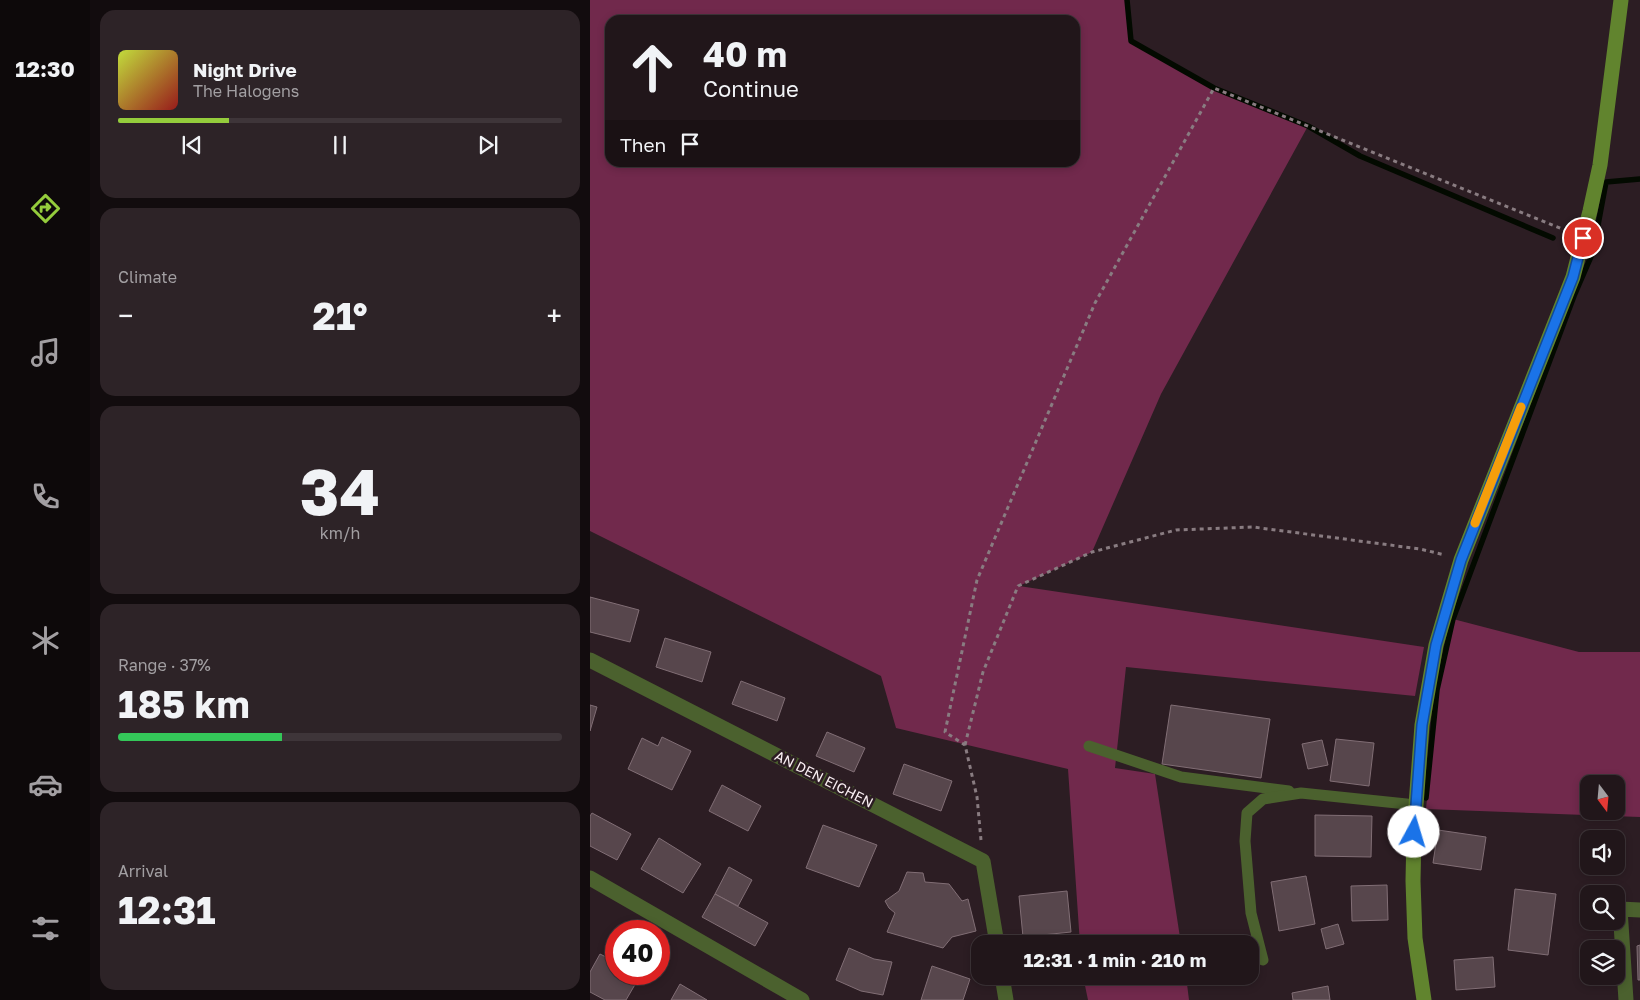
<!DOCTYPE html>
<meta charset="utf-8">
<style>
:root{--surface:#21161a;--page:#2d2327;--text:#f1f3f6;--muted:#a29fa2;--line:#3e3539;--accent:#94cc3c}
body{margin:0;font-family:"Golos Text",sans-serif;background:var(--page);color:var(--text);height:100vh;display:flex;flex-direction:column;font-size:19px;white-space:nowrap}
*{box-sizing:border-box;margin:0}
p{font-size:16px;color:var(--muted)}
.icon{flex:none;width:28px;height:28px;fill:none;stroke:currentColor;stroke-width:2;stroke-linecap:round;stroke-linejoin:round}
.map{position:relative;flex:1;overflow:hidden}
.details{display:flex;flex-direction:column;gap:10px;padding:10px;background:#120c0e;width:500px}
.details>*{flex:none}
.guide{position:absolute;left:15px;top:15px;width:475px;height:152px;border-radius:15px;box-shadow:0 2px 8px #0003,0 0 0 1px var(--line);background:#21161a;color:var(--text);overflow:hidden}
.needle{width:32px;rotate:164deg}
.controls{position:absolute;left:990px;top:775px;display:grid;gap:10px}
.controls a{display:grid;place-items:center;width:45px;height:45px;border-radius:10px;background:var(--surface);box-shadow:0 2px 8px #0003,0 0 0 1px var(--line);font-size:25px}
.speed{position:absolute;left:15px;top:920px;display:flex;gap:10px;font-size:25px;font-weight:700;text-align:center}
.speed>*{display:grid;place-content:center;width:65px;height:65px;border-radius:50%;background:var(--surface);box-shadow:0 2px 8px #0003,0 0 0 1px var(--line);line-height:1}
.speed .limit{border:8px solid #d22;background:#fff;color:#111}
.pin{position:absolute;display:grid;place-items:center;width:42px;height:42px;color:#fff;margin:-21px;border:2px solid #fff;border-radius:50%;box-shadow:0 1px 5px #0007}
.me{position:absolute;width:55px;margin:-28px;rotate:6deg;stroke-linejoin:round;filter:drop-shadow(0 0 4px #0008)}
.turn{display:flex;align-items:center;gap:18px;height:105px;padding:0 15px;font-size:22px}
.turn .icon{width:65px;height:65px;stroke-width:2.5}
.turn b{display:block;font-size:35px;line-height:42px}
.then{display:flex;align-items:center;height:48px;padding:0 15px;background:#0003;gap:10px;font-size:19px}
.big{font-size:38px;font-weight:700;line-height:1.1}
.details .card{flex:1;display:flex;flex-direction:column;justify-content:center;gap:8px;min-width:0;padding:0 18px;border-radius:15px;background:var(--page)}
.details .dial{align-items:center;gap:0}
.dial b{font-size:65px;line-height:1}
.song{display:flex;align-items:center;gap:15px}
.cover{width:60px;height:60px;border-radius:8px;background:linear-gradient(135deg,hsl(70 70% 55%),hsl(0 70% 35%))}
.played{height:5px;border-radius:2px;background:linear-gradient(90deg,var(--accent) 25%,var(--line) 25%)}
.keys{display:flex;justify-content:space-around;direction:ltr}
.heat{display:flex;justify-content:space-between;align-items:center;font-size:28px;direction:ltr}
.charge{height:8px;border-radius:4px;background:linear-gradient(90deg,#34c759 37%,var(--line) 0)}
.trip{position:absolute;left:381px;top:935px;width:288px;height:50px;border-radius:15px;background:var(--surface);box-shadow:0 2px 8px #0003,0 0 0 1px var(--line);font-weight:700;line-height:50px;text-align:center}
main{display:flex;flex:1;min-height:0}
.tabs{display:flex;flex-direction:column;width:90px;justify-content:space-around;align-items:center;background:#0d090a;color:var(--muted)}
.tabs .icon{width:35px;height:35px}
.tabs .active{color:var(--accent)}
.tabs b{font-size:22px;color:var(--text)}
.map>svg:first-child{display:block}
</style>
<main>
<nav class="tabs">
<b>12:30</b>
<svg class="icon active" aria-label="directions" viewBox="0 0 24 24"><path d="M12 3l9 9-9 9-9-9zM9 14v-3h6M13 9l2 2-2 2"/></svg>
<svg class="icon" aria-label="music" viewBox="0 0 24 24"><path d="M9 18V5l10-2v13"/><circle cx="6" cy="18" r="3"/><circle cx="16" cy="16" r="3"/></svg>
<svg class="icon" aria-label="phone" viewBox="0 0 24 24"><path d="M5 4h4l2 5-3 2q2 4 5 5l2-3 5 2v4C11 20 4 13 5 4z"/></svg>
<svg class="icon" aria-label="climate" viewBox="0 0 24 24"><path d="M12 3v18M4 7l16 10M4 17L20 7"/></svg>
<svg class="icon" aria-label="car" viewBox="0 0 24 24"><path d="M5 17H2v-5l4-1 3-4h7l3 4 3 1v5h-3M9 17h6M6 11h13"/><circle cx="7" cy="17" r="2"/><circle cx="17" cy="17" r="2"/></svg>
<svg class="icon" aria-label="filters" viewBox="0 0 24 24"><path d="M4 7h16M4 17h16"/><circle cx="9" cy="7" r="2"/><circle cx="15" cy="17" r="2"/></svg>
</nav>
<section class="details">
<div class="card">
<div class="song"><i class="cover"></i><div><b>Night Drive</b><p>The Halogens</p></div></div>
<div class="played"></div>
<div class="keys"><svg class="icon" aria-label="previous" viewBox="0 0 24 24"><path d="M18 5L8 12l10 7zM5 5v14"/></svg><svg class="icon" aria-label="pause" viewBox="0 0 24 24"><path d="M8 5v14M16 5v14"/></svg><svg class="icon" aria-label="next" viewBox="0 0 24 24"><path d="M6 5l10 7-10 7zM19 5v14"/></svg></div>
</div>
<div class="card"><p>Climate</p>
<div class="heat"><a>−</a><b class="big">21°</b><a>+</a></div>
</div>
<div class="card dial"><b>34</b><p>km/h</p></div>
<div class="card"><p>Range · 37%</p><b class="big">185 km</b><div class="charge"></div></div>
<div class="card"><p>Arrival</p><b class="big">12:31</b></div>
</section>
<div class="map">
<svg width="1050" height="1000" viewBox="0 0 1050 1000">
<rect width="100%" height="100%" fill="#2c1d23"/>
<g fill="#71294c" fill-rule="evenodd">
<path d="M0 0H537L541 41 624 88 718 126 571 394 502 552 429 586 834 647 825 696 536 667 525 768 565 774 591 944H490L478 769 306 728 291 676 0 531ZM20 20H485V162H20Z"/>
<path d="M863 619 989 652H1050V817L836 809 846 702ZM999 784H1026V811H999Z"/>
<path d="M493 976H596L599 1000H498Z"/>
</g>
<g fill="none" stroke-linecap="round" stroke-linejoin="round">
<g stroke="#030a00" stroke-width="5.5">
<path d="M537 0 541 41 624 88 718 126 770 156 963 238"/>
<path d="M836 798 847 690 863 619 984 296 1003 252 1016 182 1050 179"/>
</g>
</g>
<g fill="#57464c" stroke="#816e75">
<path d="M0 597 49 610 40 642 0 632Z"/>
<path d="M75 638 121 652 112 682 66 667Z"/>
<path d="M151 681 195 698 187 721 142 704Z"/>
<path d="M0 705 7 707 0 731Z"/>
<path d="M581 705 680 719 671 778 572 764Z"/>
<path d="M237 732 275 748 264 772 226 756Z"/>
<path d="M72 737 101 751 82 790 38 769 52 738 68 746Z"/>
<path d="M746 739 784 743 779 786 740 781Z"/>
<path d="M732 740 738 765 718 769 712 744Z"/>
<path d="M314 764 362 781 351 811 303 794Z"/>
<path d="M132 785 171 806 158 831 119 811Z"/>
<path d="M2 813 41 834 27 860 0 846V816Z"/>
<path d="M725 815 782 816 781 857 725 856Z"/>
<path d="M233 825 287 845 269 887 216 868Z"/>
<path d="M848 830 896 837 891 870 843 863Z"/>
<path d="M69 838 111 864 93 893 51 869Z"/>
<path d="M139 867 162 880 148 906 125 894Z"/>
<path d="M317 872 333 873 335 882 359 884 372 901 378 899 386 931 362 937 353 948 297 932 305 913 299 908 295 901 309 891Z"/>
<path d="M716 876 725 924 689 931 681 882Z"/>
<path d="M797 885 798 920 762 921 761 886Z"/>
<path d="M925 889 966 894 958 955 918 950Z"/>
<path d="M477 891 481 932 433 937 429 896Z"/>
<path d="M125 894 178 923 165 946 112 917Z"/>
<path d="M748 924 754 944 736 949 731 929Z"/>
<path d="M1050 945V980H1048L1047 946Z"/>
<path d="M259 948 284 959 302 962 293 995 271 991 246 980Z"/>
<path d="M10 954 26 962V974H46L50 976 36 1000H15L0 992V972Z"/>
<path d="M903 957 905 987 866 990 864 960Z"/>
<path d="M342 966 380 979 373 1000H331Z"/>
<path d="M90 984 117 1000H81Z"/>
<path d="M738 986 740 1000H703L702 993Z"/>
</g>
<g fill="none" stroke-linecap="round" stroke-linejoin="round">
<g stroke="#897c81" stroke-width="3" stroke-dasharray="4 4" stroke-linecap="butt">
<path d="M375 745 393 672 428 586 502 552 586 530 663 527 830 549 855 555"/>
<path d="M391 840 387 797 375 745 355 732 387 580 505 303 624 88 977 231"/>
</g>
<g stroke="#4b612e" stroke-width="11">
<path d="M499 746 591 777 699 791"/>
<path d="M673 960 661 913 655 841 657 813 673 799 711 793 826 805"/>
</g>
<g stroke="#4b612e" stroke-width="15">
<path d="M0 660 393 861 407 944"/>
<path d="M0 878 212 1000"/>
<path d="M412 976 416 1000"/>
<path d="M1036 1000 1030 909 1050 910"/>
</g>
<path stroke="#61842e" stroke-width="15" d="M834 1000 825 938 823 881 824 832 832 725 846 645 871 560 983 277 1000 211 1010 165 1031 0"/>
</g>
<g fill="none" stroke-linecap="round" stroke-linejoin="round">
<defs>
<path id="route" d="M824 832 832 725 846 645 871 560 983 277 993 238"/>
</defs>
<use href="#route" stroke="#114b97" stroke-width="12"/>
<use href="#route" stroke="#1a73e8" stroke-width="9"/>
<path stroke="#f59e0b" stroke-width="9" d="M885 523 931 407"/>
</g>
<g text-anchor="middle" stroke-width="5" stroke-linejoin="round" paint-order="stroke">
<g font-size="14" fill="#faeff3" stroke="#2c1d23">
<text transform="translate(234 779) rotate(27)" y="5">AN DEN EICHEN</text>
</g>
</g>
</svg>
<div class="controls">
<a><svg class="needle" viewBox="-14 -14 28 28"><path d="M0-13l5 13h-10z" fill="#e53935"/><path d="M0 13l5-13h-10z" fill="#a29fa2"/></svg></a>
<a><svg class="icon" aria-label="sound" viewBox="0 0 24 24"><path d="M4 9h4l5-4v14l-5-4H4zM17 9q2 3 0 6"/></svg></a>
<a><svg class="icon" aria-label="search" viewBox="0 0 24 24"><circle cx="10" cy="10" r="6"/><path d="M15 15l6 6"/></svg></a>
<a><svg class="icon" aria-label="layers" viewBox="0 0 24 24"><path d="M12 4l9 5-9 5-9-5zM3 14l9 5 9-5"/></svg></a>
</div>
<div class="speed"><div class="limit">40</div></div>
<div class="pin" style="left:993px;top:238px;background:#d93025"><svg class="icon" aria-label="arrive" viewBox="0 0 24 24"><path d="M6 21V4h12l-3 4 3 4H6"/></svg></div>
<svg class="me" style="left:824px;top:832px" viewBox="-20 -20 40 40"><circle r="19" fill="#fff"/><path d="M0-13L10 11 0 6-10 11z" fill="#1a73e8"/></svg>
<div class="trip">12:31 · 1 min · 210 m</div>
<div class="guide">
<div class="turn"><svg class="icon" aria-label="ahead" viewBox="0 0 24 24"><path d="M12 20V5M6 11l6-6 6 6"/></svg><div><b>40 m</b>Continue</div></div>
<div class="then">Then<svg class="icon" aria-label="arrive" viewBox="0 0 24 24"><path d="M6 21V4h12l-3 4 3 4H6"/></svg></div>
</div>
</div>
</main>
